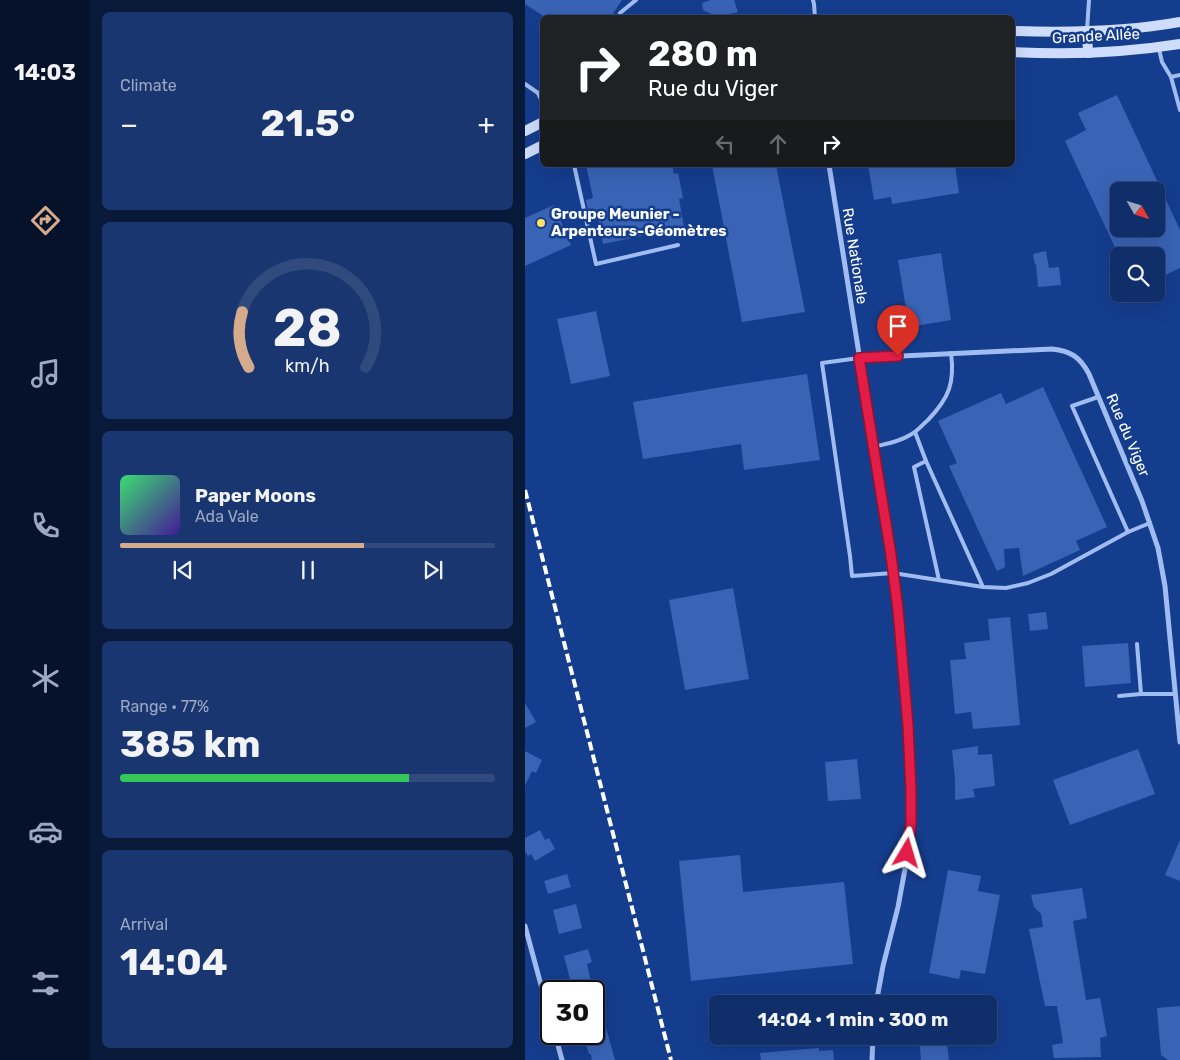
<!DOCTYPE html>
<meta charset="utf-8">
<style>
:root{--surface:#102e6a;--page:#193670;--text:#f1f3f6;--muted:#9ca8c1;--line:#304a7e;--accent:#d6ab8b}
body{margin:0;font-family:Rubik,sans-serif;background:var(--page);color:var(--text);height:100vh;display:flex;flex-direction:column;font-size:19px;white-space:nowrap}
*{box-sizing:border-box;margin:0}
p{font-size:16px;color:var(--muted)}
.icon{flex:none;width:28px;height:28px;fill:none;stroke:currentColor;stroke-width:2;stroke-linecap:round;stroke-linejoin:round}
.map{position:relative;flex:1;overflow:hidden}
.drawer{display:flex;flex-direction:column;gap:12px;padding:12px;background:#09193a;width:435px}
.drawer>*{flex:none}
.top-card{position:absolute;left:15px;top:15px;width:475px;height:152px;border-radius:8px;box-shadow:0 5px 20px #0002,0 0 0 1px var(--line);background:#202124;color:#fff;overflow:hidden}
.needle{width:32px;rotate:129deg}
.tools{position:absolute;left:585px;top:182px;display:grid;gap:10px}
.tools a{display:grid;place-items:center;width:55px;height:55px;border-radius:8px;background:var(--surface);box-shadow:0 5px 20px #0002,0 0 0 1px var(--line);font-size:25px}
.speed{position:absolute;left:15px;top:980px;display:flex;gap:10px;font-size:25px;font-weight:700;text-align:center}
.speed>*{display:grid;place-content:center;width:65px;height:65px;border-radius:50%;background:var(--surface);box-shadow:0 5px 20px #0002,0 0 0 1px var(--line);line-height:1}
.speed .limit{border:2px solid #111;border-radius:8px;background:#fff;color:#111}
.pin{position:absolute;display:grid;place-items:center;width:42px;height:42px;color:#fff;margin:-51px -21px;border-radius:50% 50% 50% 0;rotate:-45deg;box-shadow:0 0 5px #0007}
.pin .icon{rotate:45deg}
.me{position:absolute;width:55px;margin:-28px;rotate:7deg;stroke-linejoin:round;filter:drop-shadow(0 0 4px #0008)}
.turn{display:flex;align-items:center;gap:18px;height:105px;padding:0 25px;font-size:22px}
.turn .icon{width:65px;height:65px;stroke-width:2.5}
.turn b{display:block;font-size:35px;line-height:42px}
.lanes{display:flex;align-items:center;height:48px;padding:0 25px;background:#0003;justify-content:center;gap:25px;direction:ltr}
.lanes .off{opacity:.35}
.big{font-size:38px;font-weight:700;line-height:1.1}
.drawer .tile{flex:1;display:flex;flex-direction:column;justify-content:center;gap:8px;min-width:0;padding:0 18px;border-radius:8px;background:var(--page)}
.drawer .dial{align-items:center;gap:0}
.dial svg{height:130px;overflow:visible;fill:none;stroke:var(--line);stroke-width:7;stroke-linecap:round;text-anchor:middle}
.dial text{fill:var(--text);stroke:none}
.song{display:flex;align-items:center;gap:15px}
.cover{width:60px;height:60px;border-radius:8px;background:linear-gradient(135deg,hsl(140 70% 55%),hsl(260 70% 35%))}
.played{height:5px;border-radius:2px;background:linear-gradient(90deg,var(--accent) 65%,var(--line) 65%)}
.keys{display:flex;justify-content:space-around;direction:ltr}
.heat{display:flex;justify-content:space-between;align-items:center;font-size:28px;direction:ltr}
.charge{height:8px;border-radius:4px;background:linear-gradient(90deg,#34c759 77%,var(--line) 0)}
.trip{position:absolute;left:184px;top:995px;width:288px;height:50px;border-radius:8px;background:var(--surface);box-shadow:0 5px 20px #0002,0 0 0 1px var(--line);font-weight:700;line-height:50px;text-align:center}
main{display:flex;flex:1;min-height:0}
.menu{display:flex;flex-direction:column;width:90px;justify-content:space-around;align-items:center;background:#06122a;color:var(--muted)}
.menu .icon{width:35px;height:35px}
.menu .on{color:var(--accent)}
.menu b{font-size:22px;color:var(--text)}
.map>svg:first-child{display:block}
</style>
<main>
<nav class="menu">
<b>14:03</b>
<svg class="icon on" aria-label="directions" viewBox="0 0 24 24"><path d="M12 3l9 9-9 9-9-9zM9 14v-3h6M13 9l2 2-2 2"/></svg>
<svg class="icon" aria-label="music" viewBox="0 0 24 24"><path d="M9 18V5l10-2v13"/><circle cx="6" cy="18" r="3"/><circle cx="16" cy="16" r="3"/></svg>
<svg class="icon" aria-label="phone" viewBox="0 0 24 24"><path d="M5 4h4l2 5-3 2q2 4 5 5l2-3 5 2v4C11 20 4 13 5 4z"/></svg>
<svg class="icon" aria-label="climate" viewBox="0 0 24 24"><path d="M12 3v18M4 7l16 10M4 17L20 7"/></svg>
<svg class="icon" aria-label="car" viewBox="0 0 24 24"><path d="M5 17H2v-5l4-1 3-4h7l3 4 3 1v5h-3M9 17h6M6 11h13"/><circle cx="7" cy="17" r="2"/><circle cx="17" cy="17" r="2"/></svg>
<svg class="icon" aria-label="filters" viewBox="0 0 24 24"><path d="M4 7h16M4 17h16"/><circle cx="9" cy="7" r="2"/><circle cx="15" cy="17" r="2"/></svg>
</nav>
<section class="drawer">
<div class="tile"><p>Climate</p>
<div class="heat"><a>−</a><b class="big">21.5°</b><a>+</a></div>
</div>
<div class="tile dial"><svg viewBox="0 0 100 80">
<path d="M14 69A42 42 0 1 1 86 69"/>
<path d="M14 69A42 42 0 0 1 10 35" stroke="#d6ab8b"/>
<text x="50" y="56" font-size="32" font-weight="700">28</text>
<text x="50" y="72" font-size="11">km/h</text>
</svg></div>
<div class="tile">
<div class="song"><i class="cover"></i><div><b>Paper Moons</b><p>Ada Vale</p></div></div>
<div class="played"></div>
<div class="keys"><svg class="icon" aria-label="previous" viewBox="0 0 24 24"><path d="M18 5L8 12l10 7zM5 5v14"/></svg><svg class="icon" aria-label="pause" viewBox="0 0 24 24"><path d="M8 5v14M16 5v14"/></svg><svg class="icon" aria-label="next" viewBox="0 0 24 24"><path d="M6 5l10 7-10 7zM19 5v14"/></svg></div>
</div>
<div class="tile"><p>Range · 77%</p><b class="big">385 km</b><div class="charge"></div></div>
<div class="tile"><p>Arrival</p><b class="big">14:04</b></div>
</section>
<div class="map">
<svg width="655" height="1060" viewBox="0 0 655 1060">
<rect width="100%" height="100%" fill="#153d8e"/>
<g fill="#3963b5" fill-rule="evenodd">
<path d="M0 0H97L85 18H21L0 4Z"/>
<path d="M186 0H209L213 12 193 17 178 10 177 3Z"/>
<path d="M592 95 655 230V268L636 277 631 268V256H594L540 141 561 130 553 113ZM594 191H631V229H594Z"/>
<path d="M61 165H147L149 174 153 173 158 198 154 199 159 227 78 244 72 213 64 215 61 200 68 198Z"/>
<path d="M187 165H251L280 312 217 322Z"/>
<path d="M343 165H430L434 193 367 204 366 197 349 200Z"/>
<path d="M29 205 46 245 0 266V218Z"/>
<path d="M521 251 524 268 534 267 536 285 513 287 511 264H510L508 254Z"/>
<path d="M416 253 426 320 384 327 373 260Z"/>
<path d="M71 311 85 376 46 384 32 319Z"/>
<path d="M282 374 295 460 219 470 216 444 118 459 108 402 209 385Z"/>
<path d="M518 387 582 527 551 541 555 550 498 576 494 548 479 549 480 567 472 571 424 466 432 463 413 421 476 393 481 404Z"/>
<path d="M208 588 224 679 160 690 144 600Z"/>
<path d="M521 612 523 629 505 631 503 614Z"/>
<path d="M485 617 495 725 448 729 446 712 430 714 425 660 441 659 439 643 465 640 463 619Z"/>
<path d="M603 643 606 683 560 687 557 646Z"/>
<path d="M0 703 11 722 0 728Z"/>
<path d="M453 746V755L467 754 470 786 448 789 450 797 430 800V779L427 750Z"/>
<path d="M613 749 630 794 545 825 528 780Z"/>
<path d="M0 751 17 760 11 773 7 771 0 786Z"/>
<path d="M332 759 336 799 303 801 300 762Z"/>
<path d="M15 830 20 840 24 838 30 849 10 861 6 854 3 856 0 851V838Z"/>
<path d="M655 840V881L640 875Z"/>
<path d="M215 855 218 892 319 882 328 964 166 981 154 861Z"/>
<path d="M423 870 456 876 453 891 475 895 460 974 436 970 434 979 404 973Z"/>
<path d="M42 874 46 887 23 894 19 881Z"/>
<path d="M557 888 562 918 548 921 561 1000 575 998 582 1036 575 1038 576 1057 529 1058 527 1045 538 1043 532 1006H520L504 929 518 927 516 914 509 907 506 895Z"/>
<path d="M51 904 57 928 34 934 28 910Z"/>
<path d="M63 949 67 962 62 964 68 991H48L39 956Z"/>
<path d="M655 1006V1060H643L636 1055 632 1008Z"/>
<path d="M80 1024 90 1060H67L66 1054H64L61 1045H60L57 1034H69V1027Z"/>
<path d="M394 1036H421L424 1060H396Z"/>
<path d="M294 1048V1051L308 1050 309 1060H236L235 1053Z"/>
</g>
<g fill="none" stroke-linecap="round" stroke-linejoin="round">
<g stroke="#a0bcf0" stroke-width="4">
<path d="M288 0 289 4 290 18"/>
<path d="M94 18 95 13 111 0"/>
<path d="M562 30 564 0"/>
<path d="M634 49 637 62 646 77 655 75"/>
<path d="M646 77 655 110"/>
<path d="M0 84 13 93"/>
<path d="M18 91 13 93 18 104"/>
<path d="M49 165 71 264 153 245"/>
<path d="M334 358 297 363 325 556 327 576 368 573 458 587 481 588 503 583 526 574 603 532"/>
<path d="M573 397 547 406 603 532 625 523"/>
<path d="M390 432 401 461 389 467 414 580"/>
<path d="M348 447C361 444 374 442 385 435 392 432 397 425 403 420 424 398 430 383 426 353"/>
<path d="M401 461 458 587"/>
<path d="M612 644 616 694H650"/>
<path d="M594 696 616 694"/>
</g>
<g stroke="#a0bcf0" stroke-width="5">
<path d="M304 165 371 587 385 766 386 823 380 869 373 907 358 966 351 1004"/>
<path d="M334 358 527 349C546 351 555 357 564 374L617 501 633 548 640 586 655 742"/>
<path d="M0 926 26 1022"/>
<path d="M30 1034 37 1060"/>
<path d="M347 1060 348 1036"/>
</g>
<g stroke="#ceddfb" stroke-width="10">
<path d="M488 31C544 33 600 32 655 22"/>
<path d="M562 32 563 53"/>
<path d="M488 52C544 55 599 53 655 44"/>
<path d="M0 131 18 122"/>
<path d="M0 154 18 145"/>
</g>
<path stroke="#fff" stroke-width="4" stroke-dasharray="9 4" stroke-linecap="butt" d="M0 490 146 1060"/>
</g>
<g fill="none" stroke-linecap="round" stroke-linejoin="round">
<defs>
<path id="route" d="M373 356 334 358 366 555 373 610 383 726 386 790V823L382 853"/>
</defs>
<use href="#route" stroke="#92132f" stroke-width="12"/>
<use href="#route" stroke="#e11d48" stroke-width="9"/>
</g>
<circle fill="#ffe25f" stroke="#153d8e" stroke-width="2" cx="16" cy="223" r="5"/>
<g text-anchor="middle" stroke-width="5" stroke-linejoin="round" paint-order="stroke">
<g font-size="15" fill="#fff" stroke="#153d8e">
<text transform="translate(571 36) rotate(-3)" y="5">Grande Allée</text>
<text transform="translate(330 256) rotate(81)" y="5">Rue Nationale</text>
<text transform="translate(603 435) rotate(67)" y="5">Rue du Viger</text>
</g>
<g font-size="15" font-weight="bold" fill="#fff" stroke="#153d8e" text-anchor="start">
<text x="26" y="219">Groupe Meunier -<tspan x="26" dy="17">Arpenteurs-Géomètres</tspan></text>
</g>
</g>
</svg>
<div class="tools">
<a><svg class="needle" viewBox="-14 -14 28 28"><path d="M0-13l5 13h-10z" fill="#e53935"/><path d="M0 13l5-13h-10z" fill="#9ca8c1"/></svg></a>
<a><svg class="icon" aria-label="search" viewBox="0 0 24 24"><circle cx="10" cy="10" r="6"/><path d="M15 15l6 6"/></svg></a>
</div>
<div class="speed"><div class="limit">30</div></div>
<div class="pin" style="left:373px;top:356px;background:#d93025"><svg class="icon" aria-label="arrive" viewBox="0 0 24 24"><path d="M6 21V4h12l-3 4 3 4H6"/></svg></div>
<svg class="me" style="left:382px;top:853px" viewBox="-20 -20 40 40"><path d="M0-17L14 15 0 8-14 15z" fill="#e11d48" stroke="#fff" stroke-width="4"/></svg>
<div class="trip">14:04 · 1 min · 300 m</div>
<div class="top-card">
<div class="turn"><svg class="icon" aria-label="right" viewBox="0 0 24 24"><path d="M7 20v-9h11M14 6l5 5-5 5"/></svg><div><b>280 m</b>Rue du Viger</div></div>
<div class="lanes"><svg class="icon off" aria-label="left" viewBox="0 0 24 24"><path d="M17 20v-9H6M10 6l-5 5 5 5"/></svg><svg class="icon off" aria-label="ahead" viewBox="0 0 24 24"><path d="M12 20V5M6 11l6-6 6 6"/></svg><svg class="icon" aria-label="right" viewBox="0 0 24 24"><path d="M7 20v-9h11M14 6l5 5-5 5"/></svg></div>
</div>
</div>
</main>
